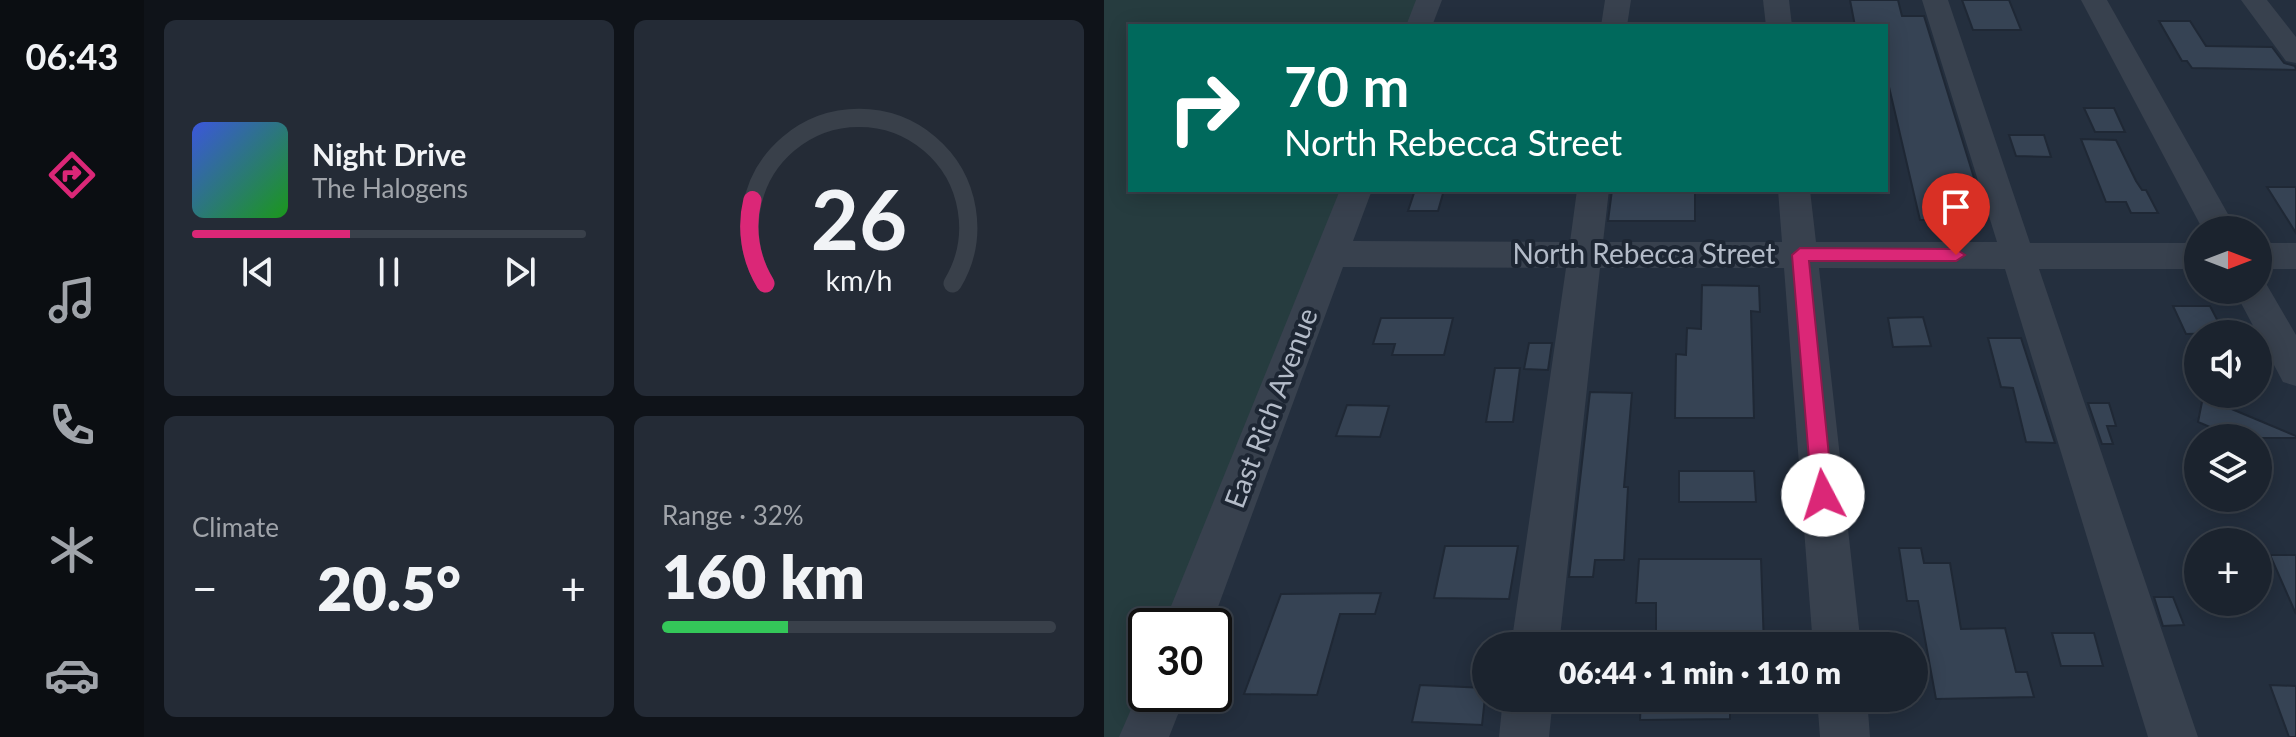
<!DOCTYPE html>
<meta charset="utf-8">
<style>
:root{--surface:#1b232e;--page:#242b36;--text:#f1f3f6;--muted:#a0a4aa;--line:#39404a;--accent:#db2777}
body{margin:0;font-family:Lato,sans-serif;background:var(--page);color:var(--text);height:100vh;display:flex;flex-direction:column;font-size:30px;white-space:nowrap}
*{box-sizing:border-box;margin:0}
p{font-size:26px;color:var(--muted)}
.icon{flex:none;width:44px;height:44px;fill:none;stroke:currentColor;stroke-width:2;stroke-linecap:round;stroke-linejoin:round}
.map{position:relative;flex:1;overflow:hidden}
.panel{display:flex;flex-direction:column;gap:20px;padding:20px;background:#0f1319;width:960px}
.panel>*{flex:none}
.hud{position:absolute;left:24px;top:24px;width:760px;height:168px;border-radius:0px;box-shadow:0 4px 20px #0003,0 0 0 2px var(--line);background:#00695c;color:#fff;overflow:hidden}
.needle{width:52px;rotate:90deg}
.controls{position:absolute;left:1080px;top:216px;display:grid;gap:16px}
.controls a{display:grid;place-items:center;width:88px;height:88px;border-radius:50%;background:var(--surface);box-shadow:0 4px 20px #0003,0 0 0 2px var(--line);font-size:40px}
.speed{position:absolute;left:24px;top:608px;display:flex;gap:16px;font-size:40px;font-weight:700;text-align:center}
.speed>*{display:grid;place-content:center;width:104px;height:104px;border-radius:50%;background:var(--surface);box-shadow:0 4px 20px #0003,0 0 0 2px var(--line);line-height:1}
.speed .limit{border:4px solid #111;border-radius:12px;background:#fff;color:#111}
.pin{position:absolute;display:grid;place-items:center;width:68px;height:68px;color:#fff;margin:-82px -34px;border-radius:50% 50% 50% 0;rotate:-45deg;box-shadow:0 0 8px #0007}
.pin .icon{rotate:45deg}
.me{position:absolute;width:88px;margin:-44px;rotate:355deg;stroke-linejoin:round;filter:drop-shadow(0 0 6px #0008)}
.turn{display:flex;align-items:center;gap:28px;height:168px;padding:0 24px;font-size:36px}
.turn .icon{width:104px;height:104px;stroke-width:2.5}
.turn b{display:block;font-size:56px;line-height:68px}
.big{font-size:60px;font-weight:800;line-height:1.1}
.panel .widget{flex:1;display:flex;flex-direction:column;justify-content:center;gap:12px;min-width:0;padding:0 28px;border-radius:12px;background:var(--page)}
.panel .dial{align-items:center;gap:0}
.dial svg{height:208px;overflow:visible;fill:none;stroke:var(--line);stroke-width:7;stroke-linecap:round;text-anchor:middle}
.dial text{fill:var(--text);stroke:none}
.song{display:flex;align-items:center;gap:24px}
.cover{width:96px;height:96px;border-radius:12px;background:linear-gradient(135deg,hsl(230 70% 55%),hsl(120 70% 35%))}
.played{height:8px;border-radius:4px;background:linear-gradient(90deg,var(--accent) 40%,var(--line) 40%)}
.keys{display:flex;justify-content:space-around;direction:ltr}
.heat{display:flex;justify-content:space-between;align-items:center;font-size:44px;direction:ltr}
.charge{height:12px;border-radius:6px;background:linear-gradient(90deg,#34c759 32%,var(--line) 0)}
.panel .tiles{flex:1;display:grid;gap:20px;grid-template-columns:repeat(2,1fr)}
.trip{position:absolute;left:368px;top:632px;width:456px;height:80px;border-radius:40px;background:var(--surface);box-shadow:0 4px 20px #0003,0 0 0 2px var(--line);font-weight:800;line-height:80px;text-align:center}
main{display:flex;flex:1;min-height:0}
.menu{display:flex;flex-direction:column;width:144px;justify-content:space-around;align-items:center;background:#0b0e12;color:var(--muted)}
.menu .icon{width:56px;height:56px}
.menu .current{color:var(--accent)}
.menu b{font-size:36px;color:var(--text)}
.map>svg:first-child{display:block}
</style>
<main>
<nav class="menu">
<b>06:43</b>
<svg class="icon current" aria-label="directions" viewBox="0 0 24 24"><path d="M12 3l9 9-9 9-9-9zM9 14v-3h6M13 9l2 2-2 2"/></svg>
<svg class="icon" aria-label="music" viewBox="0 0 24 24"><path d="M9 18V5l10-2v13"/><circle cx="6" cy="18" r="3"/><circle cx="16" cy="16" r="3"/></svg>
<svg class="icon" aria-label="phone" viewBox="0 0 24 24"><path d="M5 4h4l2 5-3 2q2 4 5 5l2-3 5 2v4C11 20 4 13 5 4z"/></svg>
<svg class="icon" aria-label="climate" viewBox="0 0 24 24"><path d="M12 3v18M4 7l16 10M4 17L20 7"/></svg>
<svg class="icon" aria-label="car" viewBox="0 0 24 24"><path d="M5 17H2v-5l4-1 3-4h7l3 4 3 1v5h-3M9 17h6M6 11h13"/><circle cx="7" cy="17" r="2"/><circle cx="17" cy="17" r="2"/></svg>
</nav>
<section class="panel">
<div class="tiles">
<div class="widget">
<div class="song"><i class="cover"></i><div><b>Night Drive</b><p>The Halogens</p></div></div>
<div class="played"></div>
<div class="keys"><svg class="icon" aria-label="previous" viewBox="0 0 24 24"><path d="M18 5L8 12l10 7zM5 5v14"/></svg><svg class="icon" aria-label="pause" viewBox="0 0 24 24"><path d="M8 5v14M16 5v14"/></svg><svg class="icon" aria-label="next" viewBox="0 0 24 24"><path d="M6 5l10 7-10 7zM19 5v14"/></svg></div>
</div>
<div class="widget dial"><svg viewBox="0 0 100 80">
<path d="M14 69A42 42 0 1 1 86 69"/>
<path d="M14 69A42 42 0 0 1 9 37" stroke="#db2777"/>
<text x="50" y="56" font-size="32" font-weight="700">26</text>
<text x="50" y="72" font-size="11">km/h</text>
</svg></div>
<div class="widget"><p>Climate</p>
<div class="heat"><a>−</a><b class="big">20.5°</b><a>+</a></div>
</div>
<div class="widget"><p>Range · 32%</p><b class="big">160 km</b><div class="charge"></div></div>
</div>
</section>
<div class="map">
<svg width="1192" height="737" viewBox="0 0 1192 737">
<rect width="100%" height="100%" fill="#242f3e"/>
<path fill="#263c3f" d="M0 0H315L304 26H26V190H238L63 626H42V678L18 737H0Z"/>
<g fill="#364354" stroke="#1f2835" stroke-width="2">
<path d="M746 0H794L798 16H820L883 220H816L782 74V26H751Z"/>
<path d="M858 0H905L917 30H869Z"/>
<path d="M1055 21H1086L1102 46 1168 47 1180 63 1191 66 1192 70 1088 68 1083 61H1078Z"/>
<path d="M980 108H1010L1021 132H991Z"/>
<path d="M905 135H940L947 157 912 156Z"/>
<path d="M977 139 1012 140 1032 181 1038 190H1042L1054 213H1027L1022 202H1002Z"/>
<path d="M1163 187H1192V233Z"/>
<path d="M311 190H340L334 211H304Z"/>
<path d="M508 190H591V221H504Z"/>
<path d="M598 285 655 286 656 312 647 311 650 418H571L572 354 582 355 583 328 597 329Z"/>
<path d="M1069 306H1106L1120 333 1082 334Z"/>
<path d="M819 317 827 346 789 347 784 318Z"/>
<path d="M277 318H349L340 355H288L291 344H269Z"/>
<path d="M884 338H917L951 443 922 442 909 388 897 387Z"/>
<path d="M425 343H448L444 370 420 369Z"/>
<path d="M391 368H416L409 422H382Z"/>
<path d="M486 392 528 393 520 487H524L520 560H491L489 577H465Z"/>
<path d="M1099 397 1192 436V438H1132L1094 422Z"/>
<path d="M984 403H1005L1012 426H1003L1009 444H998Z"/>
<path d="M243 405 285 406 276 437 232 436Z"/>
<path d="M575 471H650L652 502H575Z"/>
<path d="M341 546H414L405 599 330 598Z"/>
<path d="M795 548H817L820 563H846L857 629 901 628 912 672H923L930 697 832 699 814 601H803Z"/>
<path d="M1166 555H1192V614Z"/>
<path d="M535 559H657L660 646H552V603H532Z"/>
<path d="M277 593 271 614H236L213 695 140 694 177 594Z"/>
<path d="M1050 597H1069L1080 625 1059 626Z"/>
<path d="M948 633H990L999 666H957Z"/>
<path d="M316 685 382 688 378 725 308 722Z"/>
<path d="M1166 685 1192 686V737H1185Z"/>
<path d="M537 698H626V719L536 720Z"/>
</g>
<g fill="none" stroke-linecap="round" stroke-linejoin="round">
<g fill="#38414e" fill-rule="evenodd">
<path d="M312 0H338L328 26H302Z"/>
<path d="M501 0H527L523 26H497Z"/>
<path d="M659 0H685L688 26H662Z"/>
<path d="M818 0H844L926 243H1094V269H935L1094 737H1044L901 269 715 268 757 646H709L680 268H496L455 646H407L462 268 239 267 107 626H59L236 190H268L249 241 466 242 473 190H505L499 242H678L674 190H706L712 242H893Z"/>
<path d="M977 0H1003L1133 230H1099Z"/>
<path d="M1137 0H1163L1192 37V63L1182 61Z"/>
<rect x="1154" y="243" width="38" height="26"/>
<path d="M1154 278 1160 280 1192 335V386L1179 382 1130 290H1154Z"/>
<path d="M42 675V694H82L65 737H15Z"/>
<path d="M399 698H449L445 737H395Z"/>
<path d="M713 698H763L766 737H716Z"/>
</g>
</g>
<path fill="#db2777" stroke="#8e194d" stroke-width="2" d="M696 248 852 249 861 255 852 261H705L729 495 726 502 719 505 711 502 708 495 688 255Z"/>
<g text-anchor="middle" stroke-width="8" stroke-linejoin="round" paint-order="stroke">
<g font-size="28" fill="#b4bcc9" stroke="#1d2633">
<text x="540" y="264">North Rebecca Street</text>
<text transform="translate(167 408) rotate(-69)" y="10">East Rich Avenue</text>
</g>
</g>
</svg>
<div class="controls">
<a><svg class="needle" viewBox="-14 -14 28 28"><path d="M0-13l5 13h-10z" fill="#e53935"/><path d="M0 13l5-13h-10z" fill="#a0a4aa"/></svg></a>
<a><svg class="icon" aria-label="sound" viewBox="0 0 24 24"><path d="M4 9h4l5-4v14l-5-4H4zM17 9q2 3 0 6"/></svg></a>
<a><svg class="icon" aria-label="layers" viewBox="0 0 24 24"><path d="M12 4l9 5-9 5-9-5zM3 14l9 5 9-5"/></svg></a>
<a>+</a>
</div>
<div class="speed"><div class="limit">30</div></div>
<div class="pin" style="left:852px;top:255px;background:#d93025"><svg class="icon" aria-label="arrive" viewBox="0 0 24 24"><path d="M6 21V4h12l-3 4 3 4H6"/></svg></div>
<svg class="me" style="left:719px;top:495px" viewBox="-20 -20 40 40"><circle r="19" fill="#fff"/><path d="M0-13L10 11 0 6-10 11z" fill="#db2777"/></svg>
<div class="trip">06:44 · 1 min · 110 m</div>
<div class="hud">
<div class="turn"><svg class="icon" aria-label="right" viewBox="0 0 24 24"><path d="M7 20v-9h11M14 6l5 5-5 5"/></svg><div><b>70 m</b>North Rebecca Street</div></div>
</div>
</div>
</main>
